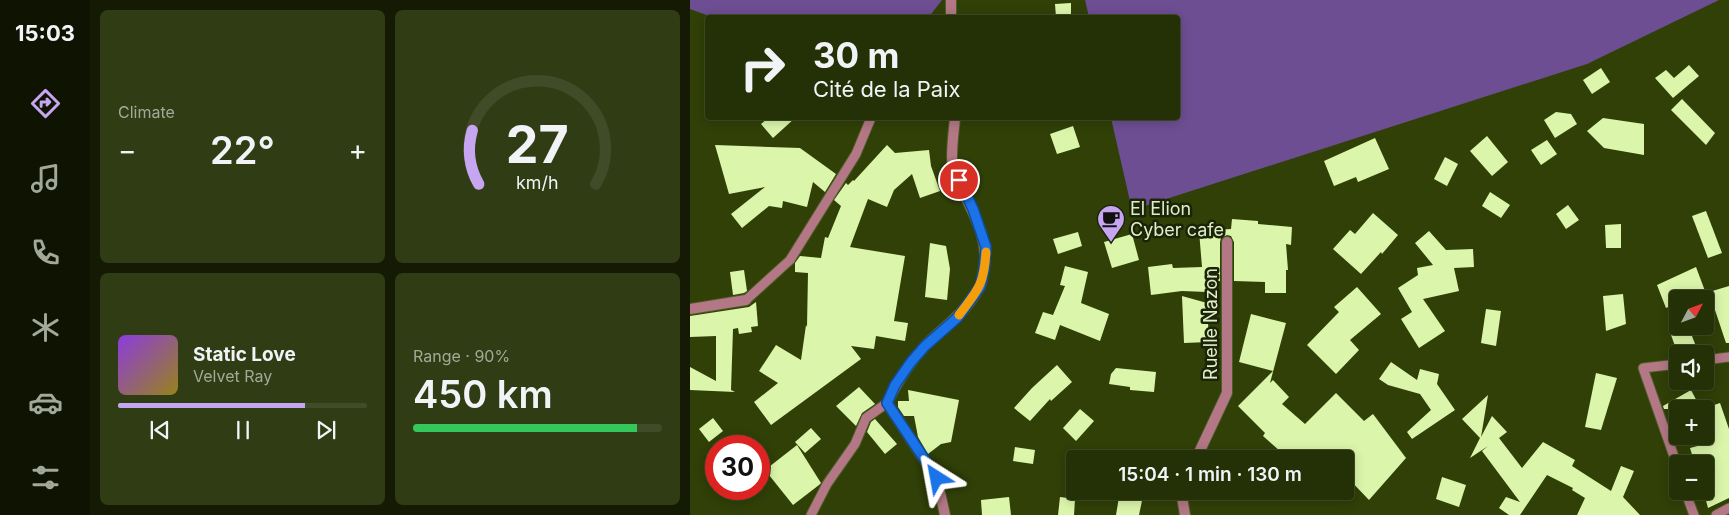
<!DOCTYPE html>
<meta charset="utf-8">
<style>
:root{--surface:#243005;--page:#303c13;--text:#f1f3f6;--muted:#a3a99a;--line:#414b27;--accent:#c6a6f0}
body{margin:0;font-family:Inter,sans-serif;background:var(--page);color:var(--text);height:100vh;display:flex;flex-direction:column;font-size:19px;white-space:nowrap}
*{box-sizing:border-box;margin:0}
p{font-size:16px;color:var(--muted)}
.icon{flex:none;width:28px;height:28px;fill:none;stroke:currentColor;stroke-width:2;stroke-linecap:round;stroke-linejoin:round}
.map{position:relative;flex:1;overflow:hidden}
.side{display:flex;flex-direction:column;gap:10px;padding:10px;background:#141a03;width:600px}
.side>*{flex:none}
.hud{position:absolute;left:15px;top:15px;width:475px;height:105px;border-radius:5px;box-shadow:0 2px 12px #0003,0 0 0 1px var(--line);background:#243005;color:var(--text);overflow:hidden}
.needle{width:32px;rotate:49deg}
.buttons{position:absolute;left:979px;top:290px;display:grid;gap:10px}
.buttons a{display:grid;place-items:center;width:45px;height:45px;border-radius:5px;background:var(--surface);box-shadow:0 2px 12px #0003,0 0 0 1px var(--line);font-size:25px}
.speed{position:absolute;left:15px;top:435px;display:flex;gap:10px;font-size:25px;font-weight:700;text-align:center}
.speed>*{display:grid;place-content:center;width:65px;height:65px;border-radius:50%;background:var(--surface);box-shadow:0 2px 12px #0003,0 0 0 1px var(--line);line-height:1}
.speed .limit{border:8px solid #d22;background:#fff;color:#111}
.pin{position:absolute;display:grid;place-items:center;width:42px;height:42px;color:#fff;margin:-21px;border:2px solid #fff;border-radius:50%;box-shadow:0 1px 5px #0007}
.me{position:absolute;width:55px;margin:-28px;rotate:326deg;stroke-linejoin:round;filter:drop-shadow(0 0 4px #0008)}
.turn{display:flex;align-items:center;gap:18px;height:105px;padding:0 25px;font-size:22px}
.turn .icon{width:65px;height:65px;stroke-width:2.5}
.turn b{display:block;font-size:35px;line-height:42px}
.big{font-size:38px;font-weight:600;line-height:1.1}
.side .tile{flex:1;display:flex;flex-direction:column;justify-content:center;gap:8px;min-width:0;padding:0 18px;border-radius:8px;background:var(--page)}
.side .dial{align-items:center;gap:0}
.dial svg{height:130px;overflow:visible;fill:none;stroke:var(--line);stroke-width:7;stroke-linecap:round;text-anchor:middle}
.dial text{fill:var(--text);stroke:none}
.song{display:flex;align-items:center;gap:15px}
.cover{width:60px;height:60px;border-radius:8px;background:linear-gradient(135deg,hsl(270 70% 55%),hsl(50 70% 35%))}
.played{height:5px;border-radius:2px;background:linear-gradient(90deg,var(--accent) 75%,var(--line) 75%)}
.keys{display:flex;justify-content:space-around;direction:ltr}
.heat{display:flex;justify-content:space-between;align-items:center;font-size:28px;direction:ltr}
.charge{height:8px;border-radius:4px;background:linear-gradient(90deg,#34c759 90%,var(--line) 0)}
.side .tiles{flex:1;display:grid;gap:10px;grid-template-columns:repeat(2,1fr)}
.trip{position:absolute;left:376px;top:450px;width:288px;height:50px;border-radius:5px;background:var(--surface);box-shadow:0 2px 12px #0003,0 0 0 1px var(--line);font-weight:600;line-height:50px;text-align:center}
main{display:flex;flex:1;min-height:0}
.menu{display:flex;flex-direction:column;width:90px;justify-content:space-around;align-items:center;background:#0e1302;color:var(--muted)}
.menu .icon{width:35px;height:35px}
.menu .selected{color:var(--accent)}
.menu b{font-size:22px;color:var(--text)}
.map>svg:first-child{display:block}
</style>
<main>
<nav class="menu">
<b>15:03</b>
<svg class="icon selected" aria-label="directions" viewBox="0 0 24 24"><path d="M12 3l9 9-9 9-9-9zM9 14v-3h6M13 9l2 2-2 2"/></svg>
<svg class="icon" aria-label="music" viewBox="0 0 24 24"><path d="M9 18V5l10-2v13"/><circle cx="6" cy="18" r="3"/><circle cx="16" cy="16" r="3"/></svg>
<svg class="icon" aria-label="phone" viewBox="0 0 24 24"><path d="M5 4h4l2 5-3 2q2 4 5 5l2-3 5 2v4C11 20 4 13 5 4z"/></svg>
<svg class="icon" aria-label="climate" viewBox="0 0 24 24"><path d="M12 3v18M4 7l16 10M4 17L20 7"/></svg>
<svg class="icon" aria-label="car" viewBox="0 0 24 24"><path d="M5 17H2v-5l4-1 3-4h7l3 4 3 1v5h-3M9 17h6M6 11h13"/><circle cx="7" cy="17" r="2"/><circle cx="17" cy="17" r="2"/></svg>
<svg class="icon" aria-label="filters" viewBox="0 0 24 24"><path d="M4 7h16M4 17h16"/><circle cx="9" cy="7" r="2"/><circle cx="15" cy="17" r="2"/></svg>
</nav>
<section class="side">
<div class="tiles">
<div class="tile"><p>Climate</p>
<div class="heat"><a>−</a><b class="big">22°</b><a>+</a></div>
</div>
<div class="tile dial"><svg viewBox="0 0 100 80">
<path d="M14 69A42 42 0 1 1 86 69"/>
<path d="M14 69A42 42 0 0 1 10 36" stroke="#c6a6f0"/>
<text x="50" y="56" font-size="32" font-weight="700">27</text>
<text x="50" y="72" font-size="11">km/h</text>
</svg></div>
<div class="tile">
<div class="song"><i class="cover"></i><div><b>Static Love</b><p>Velvet Ray</p></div></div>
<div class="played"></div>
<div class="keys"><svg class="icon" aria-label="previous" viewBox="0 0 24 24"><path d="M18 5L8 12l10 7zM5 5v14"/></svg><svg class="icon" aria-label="pause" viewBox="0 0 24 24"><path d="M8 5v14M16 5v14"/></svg><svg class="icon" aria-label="next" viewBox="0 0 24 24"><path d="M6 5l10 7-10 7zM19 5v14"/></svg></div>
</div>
<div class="tile"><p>Range · 90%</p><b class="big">450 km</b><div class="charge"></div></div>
</div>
</section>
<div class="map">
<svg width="1039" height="515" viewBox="0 0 1039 515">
<rect width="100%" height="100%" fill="#304007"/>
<g fill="#6d4e92">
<path d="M0 0H252L238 18 22 17 0 9Z"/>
<path d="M395 0H1029L897 64 442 210 421 118H488V18L399 17Z"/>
</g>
<g fill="#dbf6ab">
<path d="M381 3V17H366L365 4Z"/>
<path d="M999 65 1009 76 983 98 965 78 976 70 984 78Z"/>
<path d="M911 68 920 82 902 94 893 80Z"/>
<path d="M992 99 1025 133 1016 145 981 110Z"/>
<path d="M866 112 881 114 887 124 865 138 854 120Z"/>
<path d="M78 118H105L83 138 71 124Z"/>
<path d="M913 118 954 124V155L914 148 897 131Z"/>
<path d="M383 126 390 147 367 154 360 134Z"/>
<path d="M797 136 818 162 802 176 780 151Z"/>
<path d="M685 138 699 169 668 182 666 177 644 186 634 161Z"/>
<path d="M857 140 867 154 851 165 841 150Z"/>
<path d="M25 145 110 148 146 174 135 192 123 182 117 207 93 201 92 208 79 206 52 228 41 214 75 187 39 194Z"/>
<path d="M197 145 205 153 239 150 241 166 250 191 230 198 222 174 204 190 197 207 178 199 160 247 215 256 204 321 218 323 215 341 186 336 184 349 161 346 171 359 81 425 64 402 88 383 69 371 86 345 111 360 116 325 117 327 118 273 105 272V263L110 256 131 258 135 237 138 238 151 206 144 200 156 183 158 185 163 180 164 181Z"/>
<path d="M755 157 768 164 757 186 744 179Z"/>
<path d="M800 192 820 205 811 218 792 206Z"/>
<path d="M878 205 889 220 876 229 866 214Z"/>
<path d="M1016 211 1032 253 1018 258 1002 216Z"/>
<path d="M683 213 708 235 692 254 691 252 671 274 643 249 660 230 665 234Z"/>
<path d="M542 219 568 221V224L602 227 601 245 596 244 598 270H596V293H575V282L544 281V242L541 236 537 235 531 238 530 242V281H526V289L517 290V292L492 291 461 295 458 267 482 264 483 268 512 267 509 231 541 229Z"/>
<path d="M931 224V248H916L915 225Z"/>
<path d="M739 231 756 250 783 249 784 267 764 268 769 291 733 299 755 331 729 348 711 319 722 312 708 288 728 275 727 268 743 265 725 243Z"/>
<path d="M388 232 392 246 368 254 363 239Z"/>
<path d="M442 234 449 260 422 268 414 242Z"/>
<path d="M240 243 256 246 260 269 257 300 235 297Z"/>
<path d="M375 266 398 272 391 303 419 314 410 341 370 325 365 340 345 333 353 312 363 315 375 286 370 285Z"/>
<path d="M1006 267 1018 299H988V303L976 308 967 285Z"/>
<path d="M54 270 57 291 54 293 43 295 40 272Z"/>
<path d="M1039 286V343H1036L1019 292Z"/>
<path d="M667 287 691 314 660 340 669 350 646 374 617 345 649 312 644 307Z"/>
<path d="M933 294 936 324 916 331 913 296Z"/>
<path d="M492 296 517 303 519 342 494 343Z"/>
<path d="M66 302 68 326 61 327 62 332 49 334 48 328 43 329 41 390 45 392 0 390V367L26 381V336L0 337V316L59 307Z"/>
<path d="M796 309 811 311 806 346 791 343Z"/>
<path d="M561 314 596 323 580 383 583 380 599 397 592 404 615 424 646 393 674 421 683 414 716 458 679 500 655 475V459H599L573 436 575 433 548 406 583 371 549 362Z"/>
<path d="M1000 331 1009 354H988L981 335Z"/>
<path d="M701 362 727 380 730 369 749 374 747 384 765 410 722 439 717 432 741 410 730 394 698 385 689 379Z"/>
<path d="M367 365 382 382 361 401 360 399 340 421 324 408 342 388Z"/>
<path d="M426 368 466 372 464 392 440 390V387L419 384 421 374Z"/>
<path d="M906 373 927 378 911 430 895 427Z"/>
<path d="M169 387 185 404 172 413 166 426 146 406Z"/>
<path d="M218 390 269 400 261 442 251 444 238 454 228 437 224 416H214L208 407V401H219Z"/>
<path d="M1001 390 1011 409H974L973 406Z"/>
<path d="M798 395 791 437 802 416 817 432 809 438 832 468 853 442 885 460 882 466 921 491 931 466 944 471 933 497 950 515H887L895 498 882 490 883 488 857 475 830 515H819L809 508 816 497 830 502 792 451 798 446 780 458 790 438 772 419Z"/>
<path d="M1030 403 1039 429V498L1018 508 1015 497V464H1005L1000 448 1019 443 1015 431V408Z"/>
<path d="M390 409 404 421 386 441 373 428Z"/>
<path d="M23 418 33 431 19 442 9 429Z"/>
<path d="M185 419 207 444 195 454 177 432 181 422Z"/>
<path d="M121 428 131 439 115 453 105 442Z"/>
<path d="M107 445 131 483 129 485 103 505 75 470Z"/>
<path d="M325 447 345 450 343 464 323 461Z"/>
<path d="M752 477 776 485 769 507 746 499Z"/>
<path d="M430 491H454L449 515H426Z"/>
<path d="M319 497 321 515H292L291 500Z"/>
<path d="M370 497 385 499 384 515H368Z"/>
</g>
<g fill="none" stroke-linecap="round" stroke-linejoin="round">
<defs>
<g id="service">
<path d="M56 300 100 260 166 154 181 118"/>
<path d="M1015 360 1039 357"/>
<path d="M988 364 953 368 988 468"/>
<path d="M995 491 1004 515"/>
<path d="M121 515 137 484 165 444 176 418 197 403"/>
<path d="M1026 515 1039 508"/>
</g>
<g id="minor">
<path d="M261 0V18"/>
<path d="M0 309 56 300"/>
<path d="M506 459 537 393V242"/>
<path d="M491 491 495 515"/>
<path d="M255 515 247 479 197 403C207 382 219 363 235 346 254 326 275 314 289 288 292 284 292 279 293 274 303 234 274 202 263 167 260 158 264 129 265 118"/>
</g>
</defs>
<use href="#service" stroke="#4c5c26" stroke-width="11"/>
<use href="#minor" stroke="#4c5c26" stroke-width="12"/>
<use href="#service" stroke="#b37785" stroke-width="9"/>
<use href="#minor" stroke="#b37785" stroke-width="10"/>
</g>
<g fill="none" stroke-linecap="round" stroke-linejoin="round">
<defs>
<path id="route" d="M247 478 197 403 205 385 221 362 235 346 268 317 290 287 294 270 296 247 283 209 269 180"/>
</defs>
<use href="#route" stroke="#114b97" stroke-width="12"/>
<use href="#route" stroke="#1a73e8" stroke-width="9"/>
<path stroke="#f59e0b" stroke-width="9" d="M269 315C288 290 294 285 296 252"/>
</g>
<defs>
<symbol id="cafe-pin" viewBox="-11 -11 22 30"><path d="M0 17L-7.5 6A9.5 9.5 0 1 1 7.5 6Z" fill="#c6a6f0" stroke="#1b2407"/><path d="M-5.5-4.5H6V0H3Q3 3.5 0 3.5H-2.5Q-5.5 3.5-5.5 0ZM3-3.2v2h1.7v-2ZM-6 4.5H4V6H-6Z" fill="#111"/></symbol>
</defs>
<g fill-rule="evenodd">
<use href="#cafe-pin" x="405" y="203" width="32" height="43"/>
</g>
<g text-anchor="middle" stroke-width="5" stroke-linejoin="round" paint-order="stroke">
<g font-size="18" fill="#dfedc9" stroke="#1b2407" text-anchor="start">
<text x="440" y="215">El Elion<tspan x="440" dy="21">Cyber cafe</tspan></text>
</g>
<g font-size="18" fill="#dfedc9" stroke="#1b2407">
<text transform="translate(521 324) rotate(-90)" y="6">Ruelle Nazon</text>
</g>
</g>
</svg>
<div class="buttons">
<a><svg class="needle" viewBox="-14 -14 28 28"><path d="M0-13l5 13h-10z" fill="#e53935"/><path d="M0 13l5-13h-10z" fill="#a3a99a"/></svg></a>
<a><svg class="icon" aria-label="sound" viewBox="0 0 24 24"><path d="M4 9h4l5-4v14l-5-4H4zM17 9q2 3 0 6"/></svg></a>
<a>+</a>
<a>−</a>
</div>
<div class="speed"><div class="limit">30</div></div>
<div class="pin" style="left:269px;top:180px;background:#d93025"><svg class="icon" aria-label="arrive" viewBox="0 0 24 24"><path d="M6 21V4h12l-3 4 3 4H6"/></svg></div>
<svg class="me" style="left:247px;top:478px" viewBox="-20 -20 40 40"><path d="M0-17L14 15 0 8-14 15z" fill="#1a73e8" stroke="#fff" stroke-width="4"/></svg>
<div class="trip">15:04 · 1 min · 130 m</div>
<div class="hud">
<div class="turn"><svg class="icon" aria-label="right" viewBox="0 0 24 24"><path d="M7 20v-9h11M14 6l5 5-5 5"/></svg><div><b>30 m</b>Cité de la Paix</div></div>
</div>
</div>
</main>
